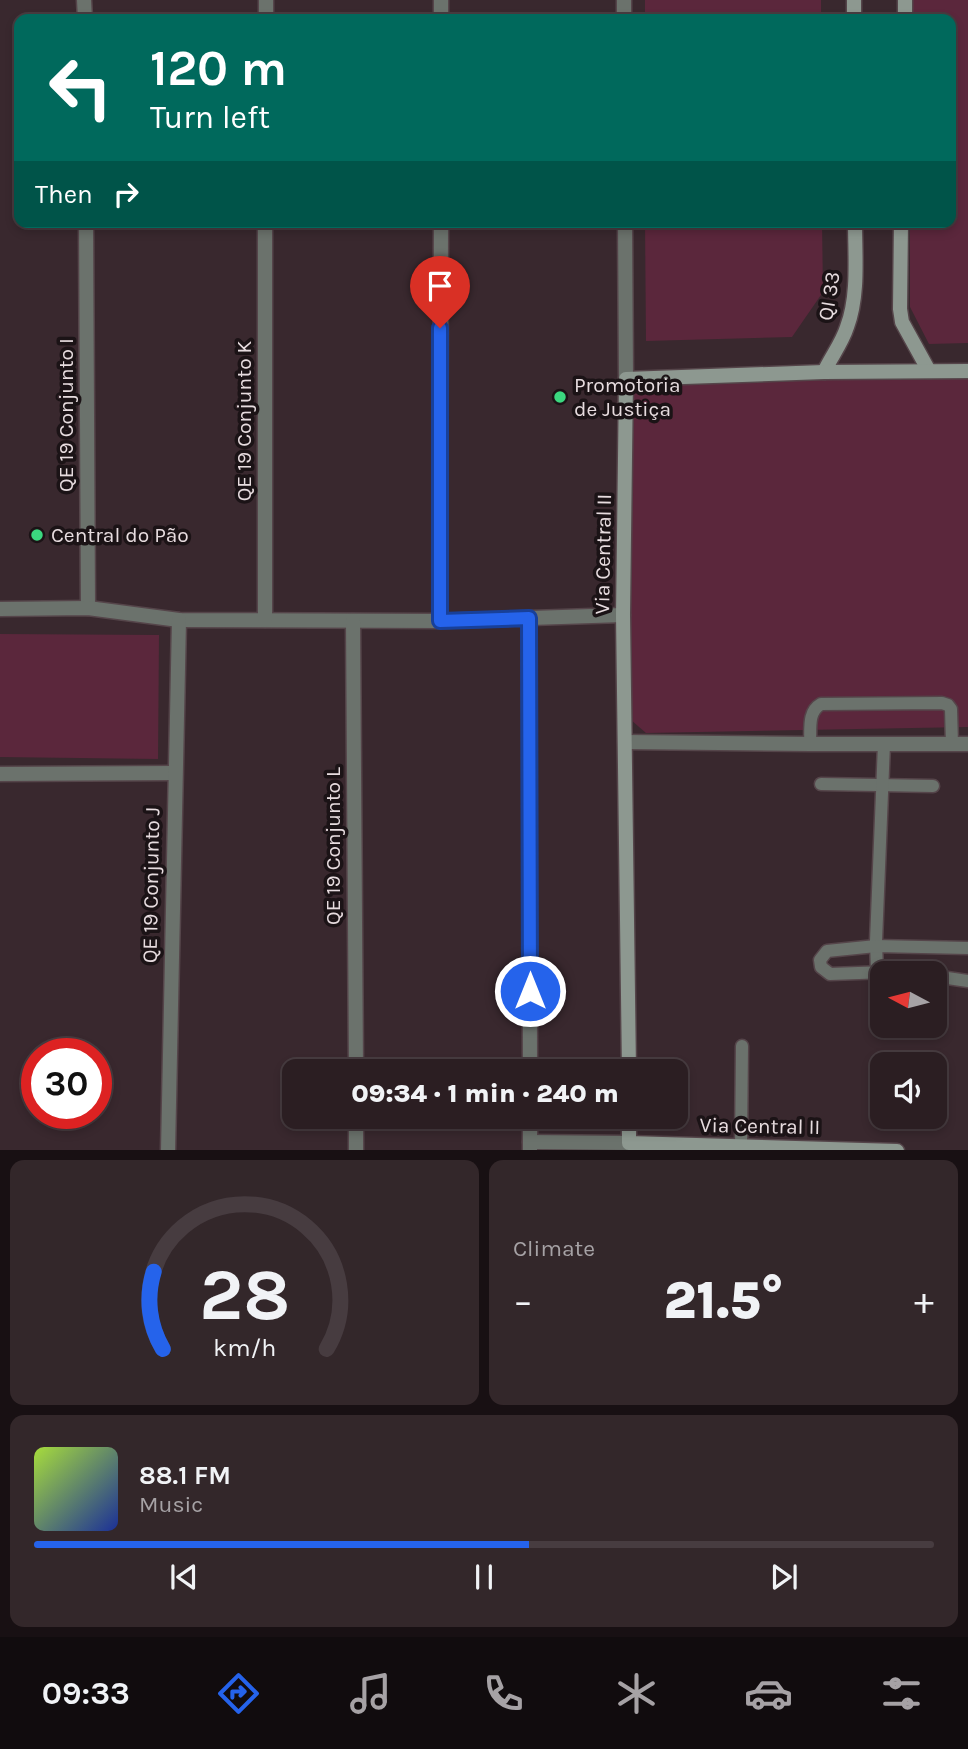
<!DOCTYPE html>
<meta charset="utf-8">
<style>
:root{--surface:#2b1e22;--page:#33272a;--text:#f1f3f6;--muted:#a6a2a5;--line:#473c40;--accent:#2563eb}
body{margin:0;font-family:Karla,sans-serif;background:var(--page);color:var(--text);height:100vh;display:flex;flex-direction:column;font-size:26px;white-space:nowrap}
*{box-sizing:border-box;margin:0}
p{font-size:23px;color:var(--muted)}
.icon{flex:none;width:38px;height:38px;fill:none;stroke:currentColor;stroke-width:2;stroke-linecap:round;stroke-linejoin:round}
.map{position:relative;height:1150px;overflow:hidden}
.panel{display:flex;flex-direction:column;gap:10px;padding:10px;background:#181013;flex:1}
.panel>*{flex:none}
.top-card{position:absolute;left:14px;top:14px;width:942px;height:214px;border-radius:14px;box-shadow:0 4px 10px #0003,0 0 0 2px var(--line);background:#00695c;color:#fff;overflow:hidden}
.needle{width:46px;rotate:277deg}
.controls{position:absolute;left:870px;top:961px;display:grid;gap:14px}
.controls a{display:grid;place-items:center;width:77px;height:77px;border-radius:14px;background:var(--surface);box-shadow:0 4px 10px #0003,0 0 0 2px var(--line);font-size:35px}
.speed{position:absolute;left:21px;top:1038px;display:flex;gap:14px;font-size:35px;font-weight:700;text-align:center}
.speed>*{display:grid;place-content:center;width:91px;height:91px;border-radius:50%;background:var(--surface);box-shadow:0 4px 10px #0003,0 0 0 2px var(--line);line-height:1}
.speed .limit{border:10px solid #d22;background:#fff;color:#111}
.pin{position:absolute;display:grid;place-items:center;width:60px;height:60px;color:#fff;margin:-72px -30px;border-radius:50% 50% 50% 0;rotate:-45deg;box-shadow:0 0 7px #0007}
.pin .icon{rotate:45deg}
.me{position:absolute;width:77px;margin:-38px;rotate:0deg;stroke-linejoin:round;filter:drop-shadow(0 0 5px #0008)}
.turn{display:flex;align-items:center;gap:24px;height:147px;padding:0 21px;font-size:32px}
.turn .icon{width:91px;height:91px;stroke-width:2.5}
.turn b{display:block;font-size:49px;line-height:60px}
.then{display:flex;align-items:center;height:66px;padding:0 21px;background:#0003;gap:14px;font-size:26px}
.big{font-size:52px;font-weight:800;line-height:1.1}
.panel .card{flex:1;display:flex;flex-direction:column;justify-content:center;gap:10px;min-width:0;padding:0 24px;border-radius:14px;background:var(--page)}
.panel .dial{align-items:center;gap:0}
.dial svg{height:182px;overflow:visible;fill:none;stroke:var(--line);stroke-width:7;stroke-linecap:round;text-anchor:middle}
.dial text{fill:var(--text);stroke:none}
.song{display:flex;align-items:center;gap:21px}
.cover{width:84px;height:84px;border-radius:10px;background:linear-gradient(135deg,hsl(80 70% 55%),hsl(230 70% 35%))}
.played{height:7px;border-radius:4px;background:linear-gradient(90deg,var(--accent) 55%,var(--line) 55%)}
.keys{display:flex;justify-content:space-around;direction:ltr}
.heat{display:flex;justify-content:space-between;align-items:center;font-size:38px;direction:ltr}
.panel .tiles{flex:1;display:grid;gap:10px;grid-template-columns:1fr 1fr}
.card:last-child{grid-column:span 2}
.trip{position:absolute;left:282px;top:1059px;width:406px;height:70px;border-radius:14px;background:var(--surface);box-shadow:0 4px 10px #0003,0 0 0 2px var(--line);font-weight:800;line-height:70px;text-align:center}
.tab-bar{display:flex;height:112px;justify-content:space-around;align-items:center;background:#110c0e;color:var(--muted)}
.tab-bar .icon{width:49px;height:49px}
.tab-bar .selected{color:var(--accent)}
.tab-bar b{font-size:32px;color:var(--text)}
.map>svg:first-child{display:block}
</style>
<div class="map">
<svg width="968" height="1151" viewBox="0 0 968 1151">
<rect width="100%" height="100%" fill="#39282e"/>
<g fill="#5b273c">
<rect x="645" y="0" width="176" height="19"/>
<path d="M911 0H968V343L929 344 910 307V222H950V19H911Z"/>
<path d="M645 222H822L823 292 792 337 646 341Z"/>
<path d="M968 369V727L646 733 631 720 628 395 653 376Z"/>
<path d="M0 634 159 635 158 759 0 757Z"/>
</g>
<g fill="none" stroke-linecap="round" stroke-linejoin="round">
<defs>
<g id="lane">
<path d="M810 744C811 730 807 712 821 704L942 703 948 705 951 709 952 744"/>
<path d="M821 784 933 786"/>
<path d="M877 973 876 941 884 744"/>
<path d="M912 973 887 972 830 974 821 967 820 960 827 951 876 946 968 948"/>
<path d="M934 976 968 981"/>
<path d="M741 1147 742 1046"/>
</g>
<g id="street">
<path d="M84 0 85 19"/>
<path d="M624 0V19"/>
<path d="M266 19V0"/>
<path d="M441 19V0"/>
<path d="M86 222 88 608"/>
<path d="M625 222 626 379"/>
<path d="M0 609 88 608 179 620 440 621 623 615"/>
<path d="M529 618 530 1071"/>
<path d="M265 620V222"/>
<path d="M353 621 356 1071"/>
<path d="M440 621 441 222"/>
<path d="M625 742 810 744H968"/>
<path d="M0 774 174 773"/>
<path d="M356 1116V1151"/>
<path d="M530 1142 629 1143"/>
<path d="M530 1150V1116"/>
<path d="M168 1151 179 620"/>
</g>
<g id="secondary">
<path d="M905 0V19"/>
<path d="M854 19V0"/>
<path d="M901 222 900 309 902 322 929 371"/>
<path d="M824 372C831 357 842 343 847 327 859 295 855 256 855 222"/>
<path d="M629 1071 623 615 626 379 824 372 968 371"/>
<path d="M629 1116V1143L897 1151"/>
</g>
</defs>
<use href="#lane" stroke="#55454a" stroke-width="15"/>
<use href="#street" stroke="#55454a" stroke-width="17"/>
<use href="#secondary" stroke="#55454a" stroke-width="17"/>
<use href="#lane" stroke="#6b726c" stroke-width="12"/>
<use href="#street" stroke="#6b726c" stroke-width="14"/>
<use href="#secondary" stroke="#8d9890" stroke-width="14"/>
</g>
<g fill="none" stroke-linecap="round" stroke-linejoin="round">
<defs>
<path id="route" d="M440 328V621L529 618 530 991"/>
</defs>
<use href="#route" stroke="#184099" stroke-width="18"/>
<use href="#route" stroke="#2563eb" stroke-width="12"/>
</g>
<g fill="#3bd77f" stroke="#1b1316" stroke-width="2.5">
<circle cx="560" cy="397" r="7"/>
<circle cx="37" cy="535" r="7"/>
</g>
<g text-anchor="middle" stroke-width="7" stroke-linejoin="round" paint-order="stroke">
<g font-size="21" fill="#e7dcdf" stroke="#1b1316">
<text transform="translate(829 296) rotate(-81)" y="7">QI 33</text>
<text transform="translate(66 415) rotate(-90)" y="7">QE 19 Conjunto I</text>
<text transform="translate(244 421) rotate(-90)" y="7">QE 19 Conjunto K</text>
<text transform="translate(603 554) rotate(-89)" y="7">Via Central II</text>
<text transform="translate(333 846) rotate(-90)" y="7">QE 19 Conjunto L</text>
<text transform="translate(151 885) rotate(-89)" y="7">QE 19 Conjunto J</text>
<text transform="translate(760 1126) rotate(1)" y="7">Via Central II</text>
</g>
<g font-size="21" fill="#e7dcdf" stroke="#1b1316" text-anchor="start">
<text x="574" y="392">Promotoria<tspan x="574" dy="24">de Justiça</tspan></text>
<text x="51" y="542">Central do Pão</text>
</g>
</g>
</svg>
<div class="controls">
<a><svg class="needle" viewBox="-14 -14 28 28"><path d="M0-13l5 13h-10z" fill="#e53935"/><path d="M0 13l5-13h-10z" fill="#a6a2a5"/></svg></a>
<a><svg class="icon" aria-label="sound" viewBox="0 0 24 24"><path d="M4 9h4l5-4v14l-5-4H4zM17 9q2 3 0 6"/></svg></a>
</div>
<div class="speed"><div class="limit">30</div></div>
<div class="pin" style="left:440px;top:328px;background:#d93025"><svg class="icon" aria-label="arrive" viewBox="0 0 24 24"><path d="M6 21V4h12l-3 4 3 4H6"/></svg></div>
<svg class="me" style="left:530px;top:991px" viewBox="-20 -20 40 40"><circle r="17" fill="#2563eb" stroke="#fff" stroke-width="3"/><path d="M0-11L8 9 0 5-8 9z" fill="#fff"/></svg>
<div class="trip">09:34 · 1 min · 240 m</div>
<div class="top-card">
<div class="turn"><svg class="icon" aria-label="left" viewBox="0 0 24 24"><path d="M17 20v-9H6M10 6l-5 5 5 5"/></svg><div><b>120 m</b>Turn left</div></div>
<div class="then">Then<svg class="icon" aria-label="right" viewBox="0 0 24 24"><path d="M7 20v-9h11M14 6l5 5-5 5"/></svg></div>
</div>
</div>
<section class="panel">
<div class="tiles">
<div class="card dial"><svg viewBox="0 0 100 80">
<path d="M14 69A42 42 0 1 1 86 69"/>
<path d="M14 69A42 42 0 0 1 10 35" stroke="#2563eb"/>
<text x="50" y="56" font-size="32" font-weight="700">28</text>
<text x="50" y="72" font-size="11">km/h</text>
</svg></div>
<div class="card"><p>Climate</p>
<div class="heat"><a>−</a><b class="big">21.5°</b><a>+</a></div>
</div>
<div class="card">
<div class="song"><i class="cover"></i><div><b>88.1 FM</b><p>Music</p></div></div>
<div class="played"></div>
<div class="keys"><svg class="icon" aria-label="previous" viewBox="0 0 24 24"><path d="M18 5L8 12l10 7zM5 5v14"/></svg><svg class="icon" aria-label="pause" viewBox="0 0 24 24"><path d="M8 5v14M16 5v14"/></svg><svg class="icon" aria-label="next" viewBox="0 0 24 24"><path d="M6 5l10 7-10 7zM19 5v14"/></svg></div>
</div>
</div>
</section>
<nav class="tab-bar">
<b>09:33</b>
<svg class="icon selected" aria-label="directions" viewBox="0 0 24 24"><path d="M12 3l9 9-9 9-9-9zM9 14v-3h6M13 9l2 2-2 2"/></svg>
<svg class="icon" aria-label="music" viewBox="0 0 24 24"><path d="M9 18V5l10-2v13"/><circle cx="6" cy="18" r="3"/><circle cx="16" cy="16" r="3"/></svg>
<svg class="icon" aria-label="phone" viewBox="0 0 24 24"><path d="M5 4h4l2 5-3 2q2 4 5 5l2-3 5 2v4C11 20 4 13 5 4z"/></svg>
<svg class="icon" aria-label="climate" viewBox="0 0 24 24"><path d="M12 3v18M4 7l16 10M4 17L20 7"/></svg>
<svg class="icon" aria-label="car" viewBox="0 0 24 24"><path d="M5 17H2v-5l4-1 3-4h7l3 4 3 1v5h-3M9 17h6M6 11h13"/><circle cx="7" cy="17" r="2"/><circle cx="17" cy="17" r="2"/></svg>
<svg class="icon" aria-label="filters" viewBox="0 0 24 24"><path d="M4 7h16M4 17h16"/><circle cx="9" cy="7" r="2"/><circle cx="15" cy="17" r="2"/></svg>
</nav>
